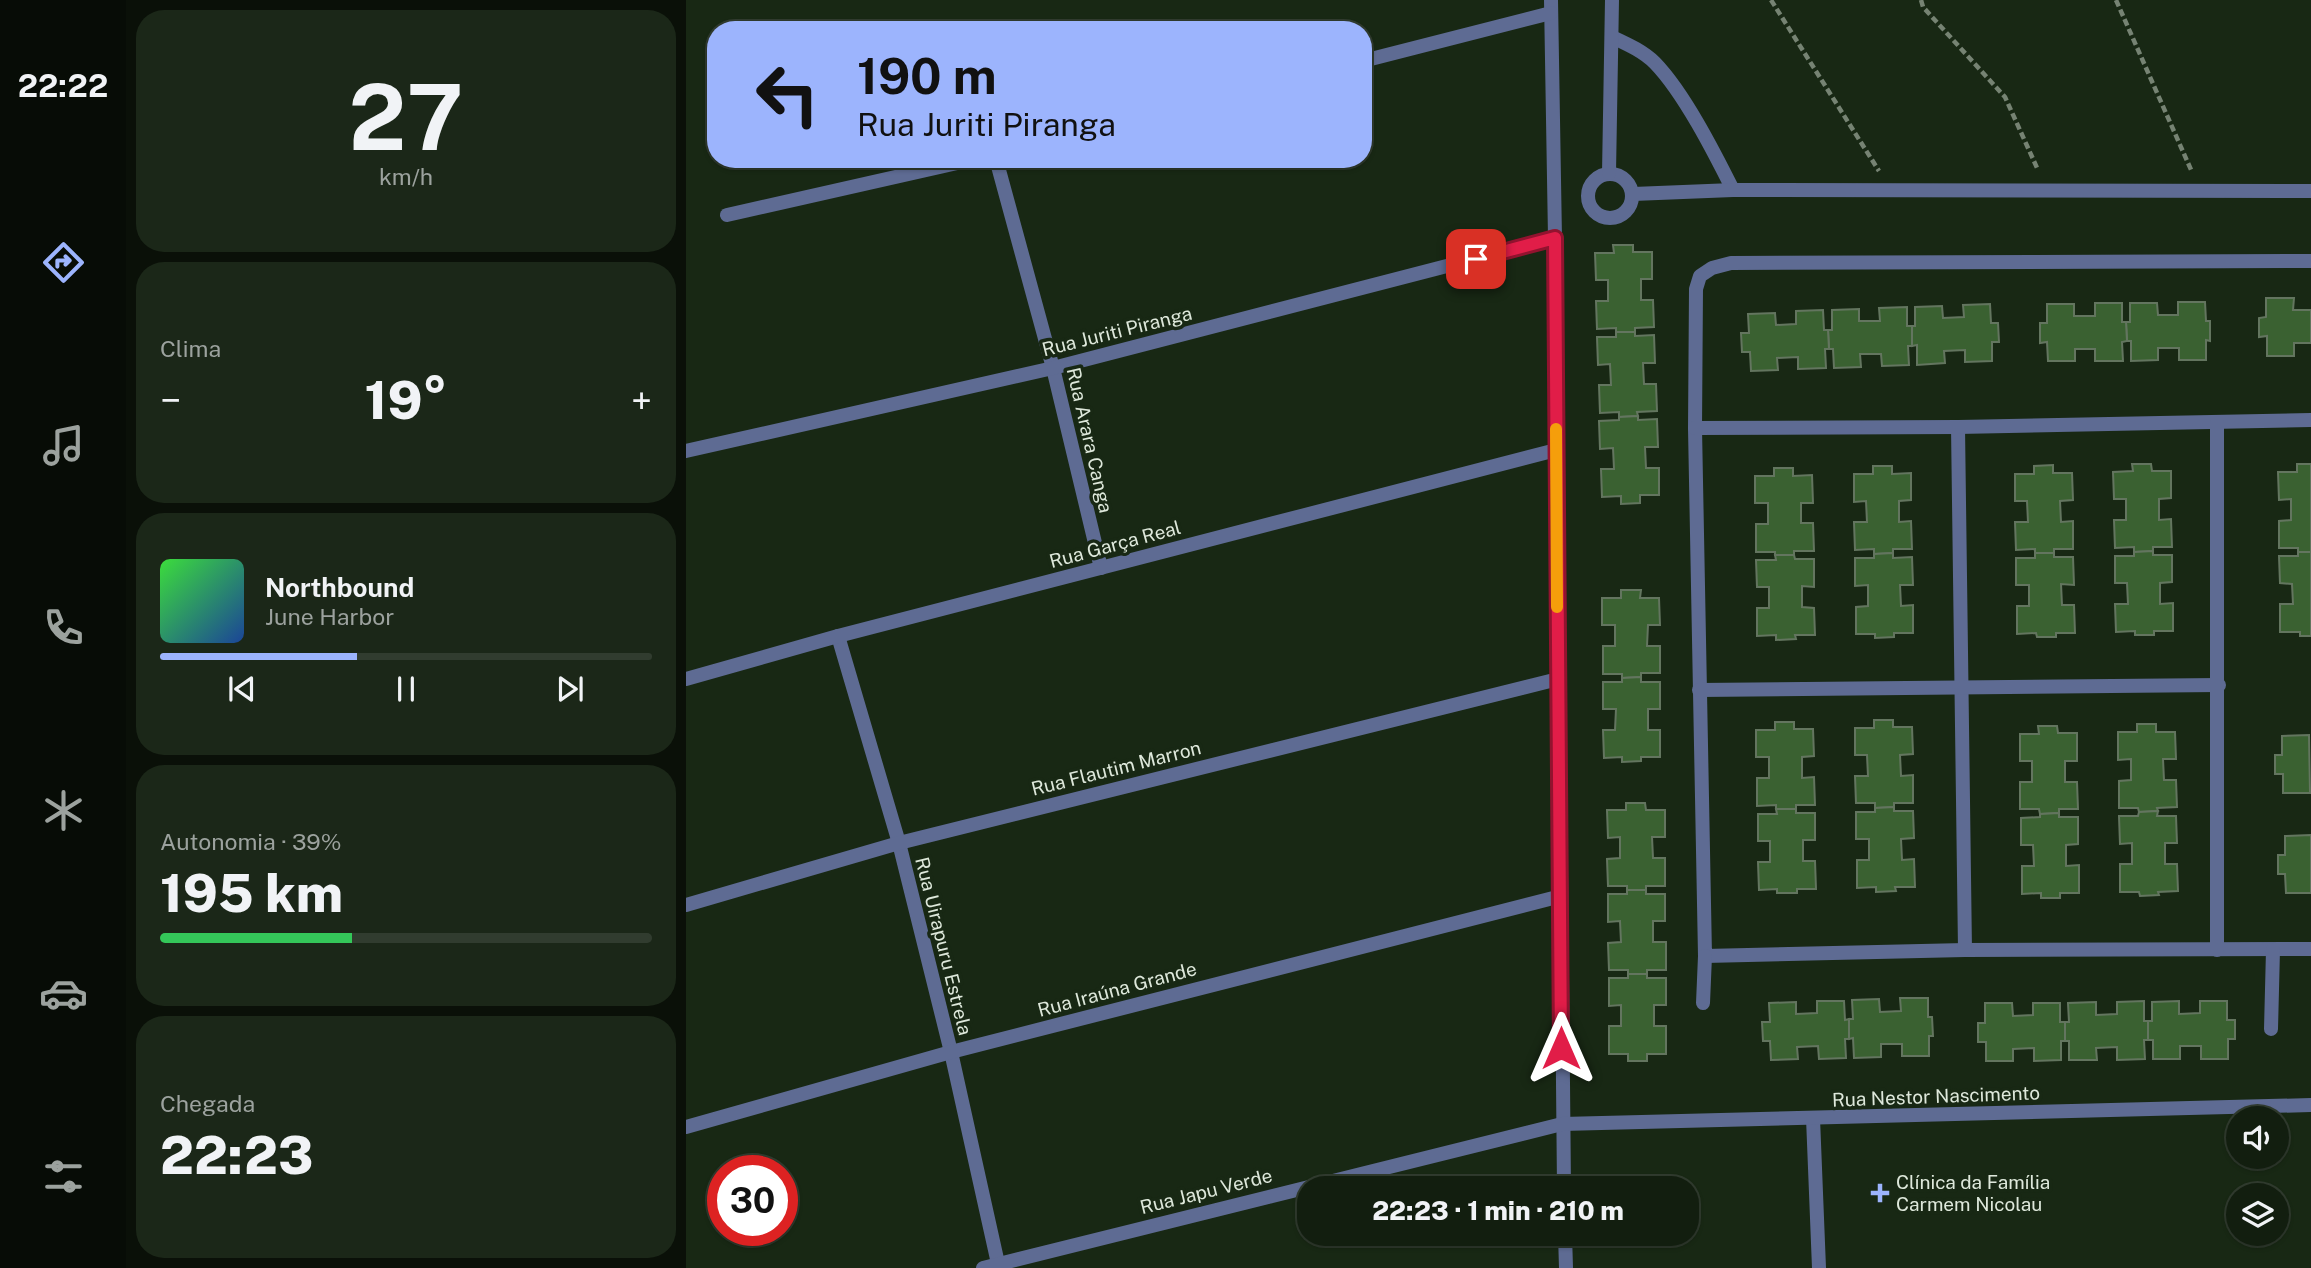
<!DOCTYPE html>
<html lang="pt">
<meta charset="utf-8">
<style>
:root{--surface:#121e0f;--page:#1b2718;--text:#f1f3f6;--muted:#9ca29e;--line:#313c2f;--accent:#9cb4fd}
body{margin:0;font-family:"Public Sans",sans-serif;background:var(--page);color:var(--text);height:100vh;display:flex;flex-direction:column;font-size:26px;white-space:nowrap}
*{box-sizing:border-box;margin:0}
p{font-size:23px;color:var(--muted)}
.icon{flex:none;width:38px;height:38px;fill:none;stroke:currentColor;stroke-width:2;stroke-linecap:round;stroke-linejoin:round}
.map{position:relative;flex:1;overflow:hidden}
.details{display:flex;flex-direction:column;gap:10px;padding:10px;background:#0a1008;width:560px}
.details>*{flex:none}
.guide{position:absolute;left:21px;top:21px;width:665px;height:147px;border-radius:28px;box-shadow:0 2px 5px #0004,0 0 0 2px var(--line);background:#9cb4fd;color:#111;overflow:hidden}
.buttons{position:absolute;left:1540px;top:1106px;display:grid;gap:14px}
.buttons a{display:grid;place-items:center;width:63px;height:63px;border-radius:50%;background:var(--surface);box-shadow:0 2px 5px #0004,0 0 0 2px var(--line);font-size:35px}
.speed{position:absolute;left:21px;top:1155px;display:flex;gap:14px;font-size:35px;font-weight:700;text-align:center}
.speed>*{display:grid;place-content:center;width:91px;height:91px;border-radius:50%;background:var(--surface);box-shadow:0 2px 5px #0004,0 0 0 2px var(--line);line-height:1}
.speed .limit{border:10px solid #d22;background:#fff;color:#111}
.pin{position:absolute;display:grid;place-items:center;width:60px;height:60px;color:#fff;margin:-30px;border-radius:14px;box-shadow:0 4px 10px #0006}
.me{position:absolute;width:77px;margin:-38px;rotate:0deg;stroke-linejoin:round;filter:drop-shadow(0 0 5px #0008)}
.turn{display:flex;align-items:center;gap:24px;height:147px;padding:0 35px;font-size:32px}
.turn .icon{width:91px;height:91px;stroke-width:2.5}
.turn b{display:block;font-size:49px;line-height:60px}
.big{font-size:52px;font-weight:800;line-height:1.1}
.details .tile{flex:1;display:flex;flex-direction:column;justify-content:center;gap:10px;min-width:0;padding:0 24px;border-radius:28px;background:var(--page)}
.details .dial{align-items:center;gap:0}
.dial b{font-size:91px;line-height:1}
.song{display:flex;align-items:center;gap:21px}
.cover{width:84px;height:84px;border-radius:10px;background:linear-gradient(135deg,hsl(120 70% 55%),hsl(220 70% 35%))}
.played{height:7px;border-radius:4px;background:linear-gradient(90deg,var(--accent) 40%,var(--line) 40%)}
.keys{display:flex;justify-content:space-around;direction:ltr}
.heat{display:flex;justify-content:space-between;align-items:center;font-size:38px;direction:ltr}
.charge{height:10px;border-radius:5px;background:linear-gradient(90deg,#34c759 39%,var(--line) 0)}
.trip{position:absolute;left:611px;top:1176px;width:402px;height:70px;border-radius:28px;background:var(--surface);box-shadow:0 2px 5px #0004,0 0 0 2px var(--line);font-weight:800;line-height:70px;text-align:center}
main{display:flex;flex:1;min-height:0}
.tabs{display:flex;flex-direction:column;width:126px;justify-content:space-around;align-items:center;background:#070c06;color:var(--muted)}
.tabs .icon{width:49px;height:49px}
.tabs .active{color:var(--accent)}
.tabs b{font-size:32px;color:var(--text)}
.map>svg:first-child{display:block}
</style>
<main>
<nav class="tabs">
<b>22:22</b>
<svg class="icon active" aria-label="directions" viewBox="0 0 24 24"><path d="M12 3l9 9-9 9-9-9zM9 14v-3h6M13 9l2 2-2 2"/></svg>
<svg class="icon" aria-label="music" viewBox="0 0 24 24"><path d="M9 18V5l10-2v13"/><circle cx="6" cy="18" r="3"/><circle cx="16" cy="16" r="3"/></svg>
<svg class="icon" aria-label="phone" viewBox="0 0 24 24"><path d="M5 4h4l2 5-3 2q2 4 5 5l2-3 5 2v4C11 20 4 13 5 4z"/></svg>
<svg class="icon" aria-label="climate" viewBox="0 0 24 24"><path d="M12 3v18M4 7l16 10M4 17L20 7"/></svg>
<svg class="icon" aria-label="car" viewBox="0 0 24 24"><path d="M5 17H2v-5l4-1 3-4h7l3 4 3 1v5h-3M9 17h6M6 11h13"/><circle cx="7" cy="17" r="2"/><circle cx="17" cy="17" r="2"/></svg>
<svg class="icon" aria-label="filters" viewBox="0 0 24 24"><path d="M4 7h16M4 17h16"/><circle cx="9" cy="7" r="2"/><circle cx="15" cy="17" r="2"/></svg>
</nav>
<section class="details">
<div class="tile dial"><b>27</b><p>km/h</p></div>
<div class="tile"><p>Clima</p>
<div class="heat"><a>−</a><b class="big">19°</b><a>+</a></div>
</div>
<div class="tile">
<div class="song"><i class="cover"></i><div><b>Northbound</b><p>June Harbor</p></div></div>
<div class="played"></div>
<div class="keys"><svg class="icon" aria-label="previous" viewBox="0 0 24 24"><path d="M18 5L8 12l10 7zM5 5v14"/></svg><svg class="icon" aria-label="pause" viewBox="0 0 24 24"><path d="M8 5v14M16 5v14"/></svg><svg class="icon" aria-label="next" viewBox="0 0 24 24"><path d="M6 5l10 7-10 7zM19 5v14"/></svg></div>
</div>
<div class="tile"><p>Autonomia · 39%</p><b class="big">195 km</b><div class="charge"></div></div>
<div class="tile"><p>Chegada</p><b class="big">22:23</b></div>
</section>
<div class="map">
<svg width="1625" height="1268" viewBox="0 0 1625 1268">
<rect width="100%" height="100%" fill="#182814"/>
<g fill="#3a6131" stroke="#63755f" stroke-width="2">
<path d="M927 245H947V252H966V279H955V300H967L968 327 949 328V332H930V328L911 329 910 301H922V280H910L909 253H928Z"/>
<path d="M1580 298H1608L1607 310H1625V343H1608V356H1581V336L1573 337V318L1580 317Z"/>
<path d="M1492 302H1519L1520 321H1524V341L1520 340V360H1493V348H1472V360L1445 361V341H1441L1440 322H1444V303H1471L1472 315H1492Z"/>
<path d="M1409 303H1436V322H1440L1441 341 1436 342 1437 361H1409V349H1389V361H1362L1361 342 1354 343V323H1361V304H1388V316H1409Z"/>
<path d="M1304 304 1305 323H1312L1313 342H1306V361L1279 362V350L1258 351 1259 363 1231 365V345L1226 346V326H1229V307L1256 306 1257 318 1278 317 1277 305Z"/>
<path d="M1221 307V326H1226V346H1222L1223 365 1196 366 1195 354H1174L1175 367 1148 368 1147 349H1143L1142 330H1146V310L1173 309V321H1194L1193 308Z"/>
<path d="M1137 310 1138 330H1142L1143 349H1139L1140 368 1112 369V357L1091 358 1092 370 1065 371 1064 352H1056L1055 333H1063L1062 314 1089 313 1090 325 1110 324V311Z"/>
<path d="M930 332H949V336L968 335 969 363H957L958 384H970L971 411 951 412 952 416 933 417V412L914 413 913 385H925L924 364 912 365 911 337H930Z"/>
<path d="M952 416V420L971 419 972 447H959L960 468H973V495H954V503L935 504V496L916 497 915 469H928L927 448 914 449 913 421 933 420V417Z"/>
<path d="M1446 464H1465L1466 471H1485V498L1473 499V520L1485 519 1486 547H1467V551L1448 552V547L1429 548 1428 520H1440V499H1428L1427 472 1447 471Z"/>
<path d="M1611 464H1625V552H1612V548H1593V521L1605 520V499L1593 500 1592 472H1611Z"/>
<path d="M1367 465V473H1386L1387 500 1374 501 1375 522 1387 521V549H1368V553H1349V549L1330 550 1329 522H1342L1341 501H1329V474H1348V466Z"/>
<path d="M1187 466H1206V474L1225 473V500L1213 501V522L1225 521 1226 549H1207V553L1188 554V549L1169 550 1168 522H1181L1180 501 1168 502V474H1187Z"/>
<path d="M1088 468H1107V476L1126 475 1127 503H1115V523H1127L1128 551H1108V555H1089V552H1070V524H1082V503H1069V476H1088Z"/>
<path d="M1467 551V555H1486V582L1474 583V604L1487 603V631H1468V635H1449V631L1430 632 1429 604H1442L1441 583H1429V556H1448V552Z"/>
<path d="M1612 552H1625V636H1614V632H1594V604H1607L1606 584 1594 583 1593 556H1612Z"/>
<path d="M1207 553V558L1226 557 1227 585H1214L1215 606 1227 605V633H1208V637L1189 638V634H1170V607L1182 606V585L1169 586V558H1188V554Z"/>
<path d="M1349 553H1368V557H1387L1388 585 1375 584 1376 605H1388L1389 633H1370V637H1351L1350 633 1331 634V606H1343V585H1330V558H1349Z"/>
<path d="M1089 555H1108L1109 559H1128V587L1116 586V607L1128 608 1129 635H1109L1110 639 1090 640V635L1071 636V608H1083V587H1071L1070 560H1090Z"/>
<path d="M935 590H955L954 598H973L974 625H962L961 646H974V673H955V677L936 678V674H917V646H929V625H916V598H935Z"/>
<path d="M955 677V682H974V709H962V730H974V757H955V761L936 762V757L918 758 917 730H929L930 709H917V682H936V678Z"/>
<path d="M1188 720H1207V727H1226L1227 754 1214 755 1215 776 1227 775V803H1208V807L1189 808V803H1170L1169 776H1182L1181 755H1169V728H1188Z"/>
<path d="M1089 722H1108V729H1127L1128 756 1116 757V778L1128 777 1129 805H1110V809H1090V805L1071 806V778H1083V757H1070V730H1089Z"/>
<path d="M1451 724H1470V732H1489L1490 759H1477L1478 780H1490L1491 807 1471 808 1472 811 1453 812 1452 808H1433V781L1445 780V759L1432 760V732H1451Z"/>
<path d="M1352 726H1371L1372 733H1391V761H1379V782H1391L1392 809H1373V813L1354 814 1353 809H1334V782H1346V761H1334V734H1353Z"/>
<path d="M1623 735 1624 793H1597V774H1589V755H1596V736Z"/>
<path d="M940 803H959L960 810H979V837H966L967 858H979V886H960V890H941V886H922L921 859 934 858V837L922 838 921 810H940Z"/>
<path d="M1208 807V811H1227L1228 838 1215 839 1216 860 1228 859 1229 887H1209L1210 891 1190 892V887L1171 888V860H1183V839H1170V812H1189V808Z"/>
<path d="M1090 809H1110V813H1129V840H1117V861H1129L1130 889H1111V893H1091V889L1073 890 1072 862H1084V841H1072V814H1091Z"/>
<path d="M1472 811 1471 816H1490L1491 843H1479V864H1491L1492 891 1472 892 1473 895 1454 896 1453 892H1434V864H1446V843L1434 844 1433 816H1452L1453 812Z"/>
<path d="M1373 813V817H1392V844L1380 845V866L1393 865V893H1374V898H1355V893L1336 894V866H1348L1347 845H1335V818L1354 817V814Z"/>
<path d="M1625 835V893H1600L1599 874H1592V855H1599V836Z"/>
<path d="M941 890H960V894H979V921H967V942H980V970H961V974H942V970H923L922 943 935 942 934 921 922 922V894H941Z"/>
<path d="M942 974H961V978H980V1005H968V1026H980V1054H961V1061H942V1054H923V1026H935V1005L923 1006V978H942Z"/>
<path d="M1214 998H1242V1017H1246L1247 1036H1243V1056H1216V1044H1195V1057L1168 1058 1167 1038 1163 1039V1019H1167L1166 1000 1193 999 1194 1012 1215 1011Z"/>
<path d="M1131 1001H1158L1159 1020 1163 1019V1039H1159L1160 1058 1133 1059 1132 1046 1111 1047 1112 1059 1085 1060 1084 1041H1077L1076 1022H1084L1083 1003 1110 1002V1014L1131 1013Z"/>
<path d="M1458 1001V1021H1462V1040H1458L1459 1059 1431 1060V1047L1410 1048 1411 1060H1383V1041H1379V1022H1383L1382 1003 1410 1002V1015L1431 1014V1002Z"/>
<path d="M1493 1001V1014L1514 1013V1001H1541V1020H1549V1039H1542V1059H1515V1046H1494V1059H1467V1040H1462V1021H1466V1002Z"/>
<path d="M1299 1003H1326L1327 1016 1347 1015V1003H1374V1022H1379V1041H1375V1060L1348 1061V1048L1327 1049V1061H1300V1042H1292V1023H1299Z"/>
</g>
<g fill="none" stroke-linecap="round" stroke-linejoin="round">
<g stroke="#768373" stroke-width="4.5" stroke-dasharray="7 3.5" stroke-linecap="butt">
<path d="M1085 0 1193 171"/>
<path d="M1235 0 1237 7 1319 97 1352 170"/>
<path d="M1430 0 1506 172"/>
</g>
<g stroke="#5e6b93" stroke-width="14">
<path d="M926 37C941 44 957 51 969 63 998 93 1028 152 1047 190"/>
<circle cx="924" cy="196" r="22"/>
<path d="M947 194 1047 190 1625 191"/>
<path d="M1127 1118 1133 1268"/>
</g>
<g stroke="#5e6b93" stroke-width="14">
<path d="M865 0 869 238 878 1188"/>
<path d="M677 61 865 13"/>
<path d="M310 159 367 368 415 568"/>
<path d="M923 173 926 0"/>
<path d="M41 215 289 159"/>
<path d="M1625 261 1045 263 1026 268 1014 276 1010 289 1009 428 1019 956 1279 950 1625 949"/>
<path d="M1272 427 1279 950"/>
<path d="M1009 428 1272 427 1625 420"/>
<path d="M0 451 367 368 869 238"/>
<path d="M152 636 213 843 265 1052 313 1268"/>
<path d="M0 679 152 636 870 450"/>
<path d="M1013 690 1533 685"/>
<path d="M0 905 213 843 872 679"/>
<path d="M1531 950V423"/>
<path d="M1017 1003 1019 956"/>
<path d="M1585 1029 1587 950"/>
<path d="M0 1127 265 1052 875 896"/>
<path d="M879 1234 880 1268"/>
<path d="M297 1268 876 1124 1625 1105"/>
</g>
</g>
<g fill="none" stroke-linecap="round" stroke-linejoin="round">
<defs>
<path id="route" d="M790 259 869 238 875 1048"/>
</defs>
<use href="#route" stroke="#92132f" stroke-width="18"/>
<use href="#route" stroke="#e11d48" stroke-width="12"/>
<path stroke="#f59e0b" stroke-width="12" d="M870 429 871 607"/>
</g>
<path fill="#9cb4fd" stroke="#182814" stroke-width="2.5" d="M1190.5 1182.5h7v7h7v7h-7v7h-7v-7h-7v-7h7z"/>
<g text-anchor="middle" stroke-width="7" stroke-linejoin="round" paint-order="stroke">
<g font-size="19" fill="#dee8db" stroke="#182814">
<text transform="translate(431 331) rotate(-14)" y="7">Rua Juriti Piranga</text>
<text transform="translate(404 440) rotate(77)" y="7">Rua Arara Canga</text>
<text transform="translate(429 544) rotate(-15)" y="7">Rua Garça Real</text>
<text transform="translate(430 768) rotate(-14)" y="7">Rua Flautim Marron</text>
<text transform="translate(258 946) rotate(76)" y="7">Rua Uirapuru Estrela</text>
<text transform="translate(431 989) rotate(-15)" y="7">Rua Iraúna Grande</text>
<text transform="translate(1250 1096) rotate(-2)" y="7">Rua Nestor Nascimento</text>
<text transform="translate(520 1191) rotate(-14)" y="7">Rua Japu Verde</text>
</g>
<g font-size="19" fill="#dee8db" stroke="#182814" text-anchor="start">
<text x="1210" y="1189">Clínica da Família<tspan x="1210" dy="22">Carmem Nicolau</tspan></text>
</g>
</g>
</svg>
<div class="buttons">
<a><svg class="icon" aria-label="sound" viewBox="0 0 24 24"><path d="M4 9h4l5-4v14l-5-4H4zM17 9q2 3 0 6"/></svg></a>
<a><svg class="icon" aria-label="layers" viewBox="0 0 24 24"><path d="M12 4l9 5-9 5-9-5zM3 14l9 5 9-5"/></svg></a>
</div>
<div class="speed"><div class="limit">30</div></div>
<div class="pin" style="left:790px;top:259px;background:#d93025"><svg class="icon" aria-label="arrive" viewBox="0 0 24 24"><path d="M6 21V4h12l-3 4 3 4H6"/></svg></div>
<svg class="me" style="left:875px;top:1048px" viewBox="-20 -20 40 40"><path d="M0-17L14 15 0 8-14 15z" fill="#e11d48" stroke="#fff" stroke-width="4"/></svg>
<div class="trip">22:23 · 1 min · 210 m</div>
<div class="guide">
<div class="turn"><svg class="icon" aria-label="left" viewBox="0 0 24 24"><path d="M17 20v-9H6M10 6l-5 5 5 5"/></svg><div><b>190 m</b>Rua Juriti Piranga</div></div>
</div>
</div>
</main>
